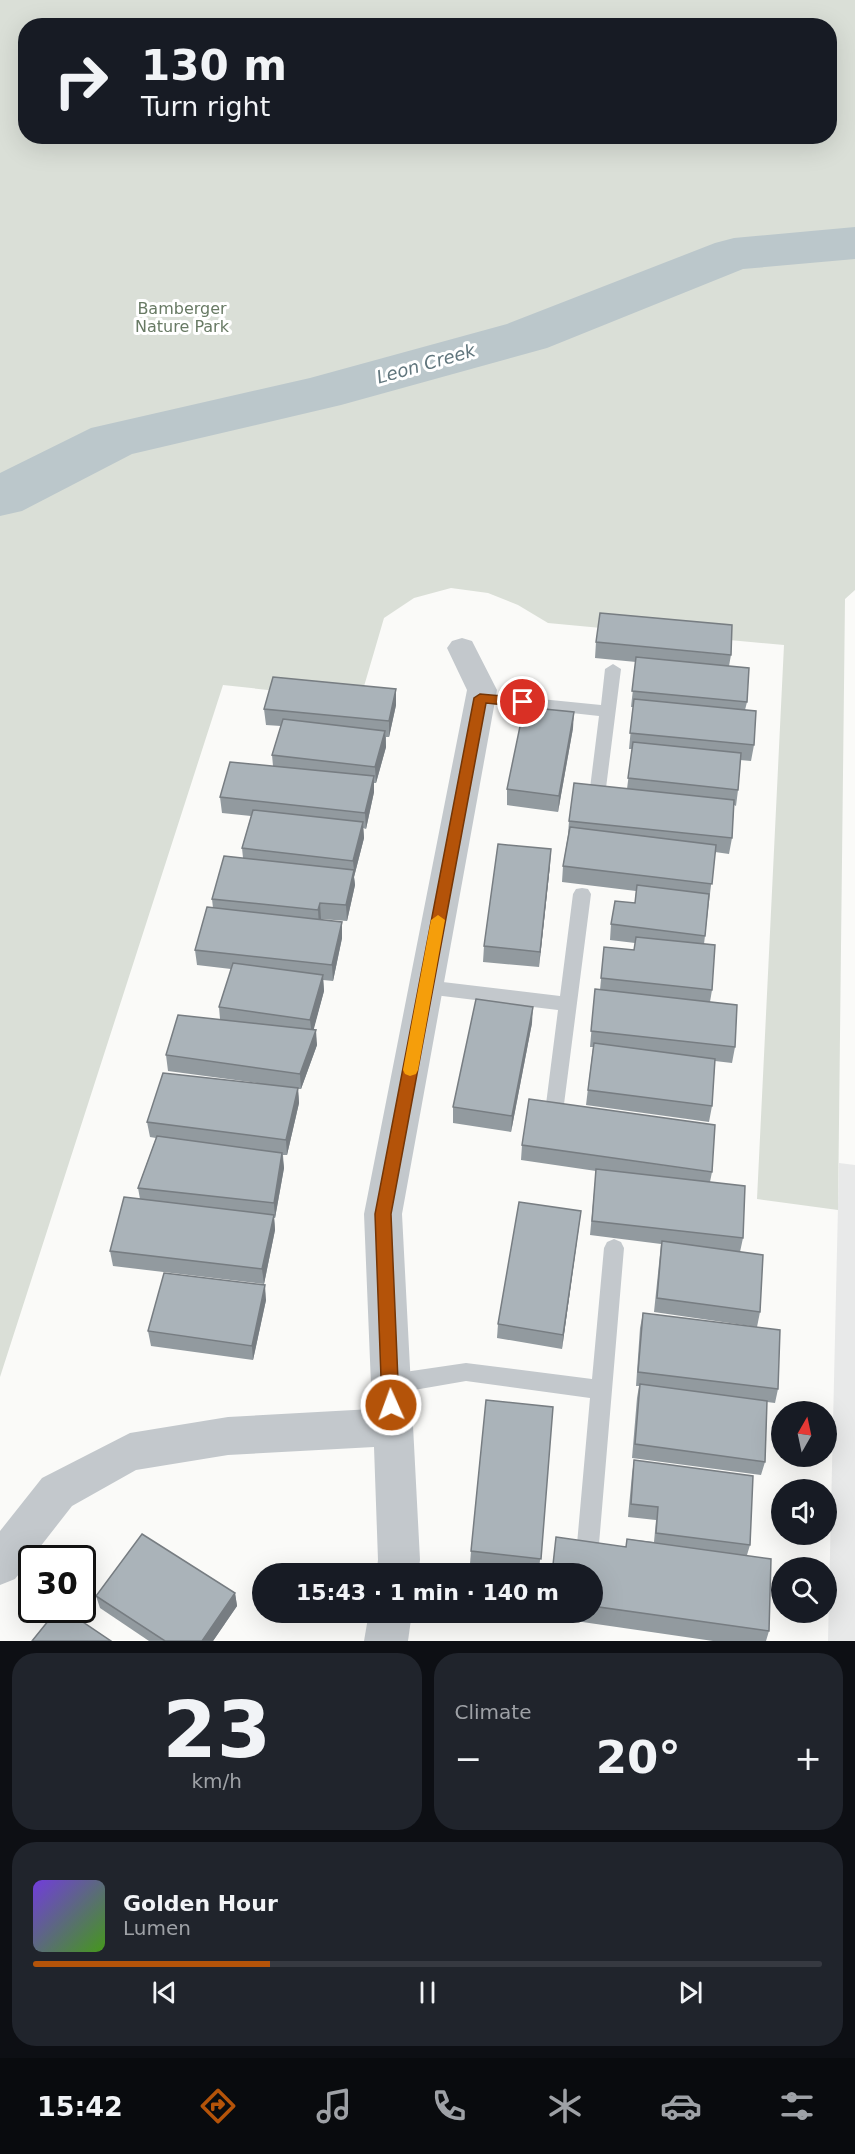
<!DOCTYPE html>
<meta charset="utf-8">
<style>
:root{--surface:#171b24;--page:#20242c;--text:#f1f3f6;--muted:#9ea1a6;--line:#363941;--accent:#b45309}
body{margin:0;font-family:"DejaVu Sans",sans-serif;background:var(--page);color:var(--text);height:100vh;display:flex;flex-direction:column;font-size:22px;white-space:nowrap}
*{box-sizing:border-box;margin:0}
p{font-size:20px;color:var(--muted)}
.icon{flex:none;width:33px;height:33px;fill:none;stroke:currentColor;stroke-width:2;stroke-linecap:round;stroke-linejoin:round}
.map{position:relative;height:1641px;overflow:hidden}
.drawer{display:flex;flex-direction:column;gap:12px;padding:12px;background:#0d0f14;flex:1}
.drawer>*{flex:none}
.banner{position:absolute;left:18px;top:18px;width:819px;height:126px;border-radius:24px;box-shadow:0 6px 24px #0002;background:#171b24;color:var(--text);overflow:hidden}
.needle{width:39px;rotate:9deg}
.tools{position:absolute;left:771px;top:1401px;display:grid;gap:12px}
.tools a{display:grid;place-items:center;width:66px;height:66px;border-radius:50%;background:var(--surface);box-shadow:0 6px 24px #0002;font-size:30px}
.speed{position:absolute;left:18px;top:1545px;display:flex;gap:12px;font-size:30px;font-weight:700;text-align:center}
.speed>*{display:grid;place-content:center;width:78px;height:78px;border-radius:50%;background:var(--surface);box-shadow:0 6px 24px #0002;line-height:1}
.speed .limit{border:3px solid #111;border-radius:9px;background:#fff;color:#111}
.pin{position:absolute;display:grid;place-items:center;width:51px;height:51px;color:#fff;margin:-26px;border:3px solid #fff;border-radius:50%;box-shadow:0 2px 6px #0007}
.me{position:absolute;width:66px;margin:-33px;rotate:358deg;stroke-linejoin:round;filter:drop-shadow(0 0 4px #0008)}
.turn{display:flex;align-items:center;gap:21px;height:126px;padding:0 24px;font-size:27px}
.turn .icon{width:78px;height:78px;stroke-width:2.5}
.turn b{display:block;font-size:42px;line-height:51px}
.big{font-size:45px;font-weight:600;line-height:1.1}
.drawer .widget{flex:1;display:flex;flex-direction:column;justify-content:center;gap:9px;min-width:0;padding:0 21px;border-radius:24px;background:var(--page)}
.drawer .dial{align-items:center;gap:0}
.dial b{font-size:78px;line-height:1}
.song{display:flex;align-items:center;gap:18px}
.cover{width:72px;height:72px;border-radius:9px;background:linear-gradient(135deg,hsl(260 70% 55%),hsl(100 70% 35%))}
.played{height:6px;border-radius:3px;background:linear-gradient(90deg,var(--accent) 30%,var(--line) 30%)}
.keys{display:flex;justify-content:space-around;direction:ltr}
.heat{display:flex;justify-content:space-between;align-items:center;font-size:33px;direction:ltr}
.drawer .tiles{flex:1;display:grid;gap:12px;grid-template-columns:1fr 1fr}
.widget:last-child{grid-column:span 2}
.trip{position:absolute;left:252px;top:1563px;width:351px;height:60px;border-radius:30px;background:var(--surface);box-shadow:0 6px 24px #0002;font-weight:600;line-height:60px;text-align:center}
.tabs{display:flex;height:96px;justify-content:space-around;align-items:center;background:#090b0e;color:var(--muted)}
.tabs .icon{width:42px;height:42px}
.tabs .on{color:var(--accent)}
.tabs b{font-size:27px;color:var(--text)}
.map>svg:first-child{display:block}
</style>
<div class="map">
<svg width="855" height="1641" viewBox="0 0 855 1641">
<rect width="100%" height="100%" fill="#fafaf8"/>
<path fill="#e8e9e9" d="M839 1163 855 1165V1641H828Z"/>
<path fill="#dadfd7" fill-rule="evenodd" d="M0 0H855V590L845 599 838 1210 757 1199 784 645 548 623 518 605 488 593 451 588 414 598 384 618 360 700 223 685 0 1377ZM26 26H830V136H26Z"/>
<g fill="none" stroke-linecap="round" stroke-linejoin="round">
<path fill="#bbc7cb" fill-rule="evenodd" d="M855 227V259L743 269 547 348 341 405 132 454 22 511 0 516V473L91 428 310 378 507 324 715 243 734 238Z"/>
<g fill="#c3c8cc" fill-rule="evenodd">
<path d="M613 664 621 669 606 788 604 792H592L590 788 599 716 480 703 474 702 472 698 474 694 480 693 601 705 605 669Z"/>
<path d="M582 888 588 889 591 894 563 1112 561 1117 554 1120 547 1117 545 1112 558 1010 426 994 420 992 417 987 420 982 426 980 560 996 573 894 576 889Z"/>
<path d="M614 1239 621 1242 624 1248 599 1544 596 1552 588 1555 580 1552 577 1544 590 1398 466 1381 391 1394 384 1391 381 1384 384 1377 391 1374 466 1363 592 1379 604 1248 607 1242Z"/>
</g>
<g fill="#c3c8cc" fill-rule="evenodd">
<path d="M462 638 472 641 497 690 402 1214 420 1560 418 1574H376L378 1560 374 1447 228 1455 136 1470 72 1506 15 1579 0 1585V1531L42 1478 130 1433 228 1417 372 1409 364 1214 467 690 447 648 452 641Z"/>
<path d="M369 1612H412L408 1641H364Z"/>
</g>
</g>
<g fill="#929a9f">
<path d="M596 642 731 655 729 666 747 702 745 710 754 745 751 761 740 760 738 790 736 806 734 805 732 838 729 854 715 852 704 944 712 990 710 1002 735 1047 732 1063 715 1061 712 1106 709 1122 586 1105 593 1047H590L595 989 600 990 604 947 634 950 635 943 610 940 611 924 635 903 636 891 562 882 563 866 568 835 569 821 627 789 632 749H629L633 707H631L636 662 595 658Z"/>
<path d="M396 689V705L389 737H386V747L376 783H374V792L366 829 363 828 364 838 354 877 355 885 347 921 321 919V920L342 922V938L333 981 323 980 324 991 313 1030 317 1045 301 1089H298L299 1103 287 1155H283L284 1168 275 1218H274L275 1230 264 1284 113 1266 110 1251 140 1199 138 1188 156 1138 150 1137 147 1122 257 1083 168 1071 166 1055 220 1019 219 1007 231 969 197 965 195 950 213 908 212 899 243 858 242 848 251 816 222 813 220 797 273 766 272 755 281 726 266 725 264 709Z"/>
<path d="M573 728 558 812 507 805V789Z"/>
<path d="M550 865 539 967 483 962 484 946Z"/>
<path d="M532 1023 511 1132 453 1123V1107Z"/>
<path d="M522 1145 712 1172 710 1182 743 1238 740 1252 760 1312 757 1327 654 1312 661 1244 590 1235 596 1171 521 1160Z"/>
<path d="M581 1211 562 1349 497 1338 498 1324Z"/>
<path d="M266 1300 253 1360 151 1346 148 1331Z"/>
<path d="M643 1313 778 1389 775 1403 767 1402 765 1462 761 1475 632 1458 637 1398 639 1386H636L640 1328Z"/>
<path d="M553 1407 539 1572 470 1564 471 1551Z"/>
<path d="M634 1460 750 1545 747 1555 769 1631 766 1641H713L548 1617V1612H592V1574L626 1546 627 1539 654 1542 656 1520 628 1517 632 1474Z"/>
<path d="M235 1593 237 1606 213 1641H149L100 1608 96 1596Z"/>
</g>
<g fill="#777d82">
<path d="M396 689V705L389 737V721Z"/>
<path d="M574 712 573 728 558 812 559 796Z"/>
<path d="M385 731 386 747 376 783 375 767Z"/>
<path d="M374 776V792L366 829 365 813Z"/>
<path d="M363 822 364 838 354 877 355 885 347 921 346 905 354 870 353 861Z"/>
<path d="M551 849 550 865 539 967 540 952Z"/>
<path d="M320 903 321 919 319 926 318 910Z"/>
<path d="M342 922V938L333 981 332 965Z"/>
<path d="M323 975 324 991 312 1036 310 1020Z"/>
<path d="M533 1007 532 1023 511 1132 512 1116Z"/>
<path d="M316 1030 317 1045 301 1089 300 1074Z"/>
<path d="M298 1088 299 1103 287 1155 286 1140Z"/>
<path d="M282 1153 284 1168 275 1218 274 1203Z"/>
<path d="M581 1211 579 1226 562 1349 563 1335Z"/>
<path d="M274 1215 275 1230 264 1284 262 1269Z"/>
<path d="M265 1285 266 1300 253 1360 252 1346Z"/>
<path d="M235 1593 237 1606 213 1641H202Z"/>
</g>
<g fill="#aab3b9" stroke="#777d82" stroke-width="1.5">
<path d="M600 613 732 625 731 655 596 642Z"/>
<path d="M636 657 749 668 747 702 632 691Z"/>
<path d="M273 677 396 689 389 721 264 709Z"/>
<path d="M634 699 756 711 754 745 630 733Z"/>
<path d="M524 707 574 712 559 796 507 789Z"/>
<path d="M283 719 385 731 375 767 272 755Z"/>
<path d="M633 742 741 753 738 790 628 778Z"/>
<path d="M230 762 374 776 365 813 220 797Z"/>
<path d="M574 783 734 800 732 838 569 821Z"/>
<path d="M253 810 363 822 353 861 242 848Z"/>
<path d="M570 827 716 845 712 884 563 866Z"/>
<path d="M498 844 551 849 540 952 484 946Z"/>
<path d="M224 856 354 870 346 905 320 903 318 910 212 899Z"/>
<path d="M637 885 709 894 705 936 611 924 615 901 635 903Z"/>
<path d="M207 907 342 922 332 965 195 950Z"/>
<path d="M636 937 715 945 712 990 601 978 604 947 634 950Z"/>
<path d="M233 963 323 975 310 1020 219 1007Z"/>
<path d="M595 989 737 1005 735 1047 591 1031Z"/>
<path d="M476 999 533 1007 512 1116 453 1107Z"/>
<path d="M178 1015 316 1030 300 1074 166 1055Z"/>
<path d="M594 1043 715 1059 712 1106 588 1090Z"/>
<path d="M163 1073 298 1088 286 1140 147 1122Z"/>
<path d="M529 1099 715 1125 712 1172 522 1145Z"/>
<path d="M157 1136 282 1153 274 1203 138 1188Z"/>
<path d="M596 1169 745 1186 743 1238 592 1221Z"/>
<path d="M124 1197 274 1215 262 1269 110 1251Z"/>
<path d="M519 1202 581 1211 563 1335 498 1324Z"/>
<path d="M662 1241 763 1255 760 1312 657 1298Z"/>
<path d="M164 1273 265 1285 252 1346 148 1331Z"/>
<path d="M643 1313 780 1330 778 1389 638 1372Z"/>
<path d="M640 1384 767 1401 765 1462 635 1444Z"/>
<path d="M486 1400 553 1407 541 1559 471 1551Z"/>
<path d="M634 1460 753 1476 750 1545 656 1533 658 1507 631 1504Z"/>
<path d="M142 1534 235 1593 202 1641H165L96 1596Z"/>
<path d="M556 1537 626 1547 627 1539 771 1559 769 1631 592 1606V1574H552Z"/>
<path d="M57 1610H65L111 1641H32Z"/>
</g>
<path fill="#b45309" stroke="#753606" stroke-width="1.5" d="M480 694 523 698 529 702 523 707 486 703 391 1214 399 1405 397 1411 391 1413 385 1411 382 1405 375 1214 474 698Z"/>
<path fill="#f59e0b" d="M438 915 445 920 418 1070 416 1074 410 1076 405 1074 403 1070 431 920Z"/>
<g text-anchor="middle" stroke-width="6" stroke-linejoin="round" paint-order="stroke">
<g font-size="16" fill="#687a64" stroke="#fff">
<text x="182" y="314">Bamberger<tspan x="182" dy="18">Nature Park</tspan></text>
</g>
<g font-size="18" font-style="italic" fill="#60757c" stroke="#fff">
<text transform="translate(426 364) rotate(-16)" y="6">Leon Creek</text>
</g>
</g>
</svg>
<div class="tools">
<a><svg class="needle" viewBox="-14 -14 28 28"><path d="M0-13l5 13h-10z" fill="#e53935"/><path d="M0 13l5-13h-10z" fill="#9ea1a6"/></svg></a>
<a><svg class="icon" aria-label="sound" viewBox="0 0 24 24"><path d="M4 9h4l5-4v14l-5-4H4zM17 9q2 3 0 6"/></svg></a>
<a><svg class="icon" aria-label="search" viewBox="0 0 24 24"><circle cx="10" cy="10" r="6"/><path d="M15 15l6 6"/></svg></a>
</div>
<div class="speed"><div class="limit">30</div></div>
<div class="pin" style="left:523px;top:702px;background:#d93025"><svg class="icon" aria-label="arrive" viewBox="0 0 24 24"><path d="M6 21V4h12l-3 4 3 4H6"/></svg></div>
<svg class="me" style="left:391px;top:1405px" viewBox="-20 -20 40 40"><circle r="17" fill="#b45309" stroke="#fff" stroke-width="3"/><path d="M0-11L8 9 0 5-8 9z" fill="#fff"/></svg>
<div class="trip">15:43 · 1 min · 140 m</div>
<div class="banner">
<div class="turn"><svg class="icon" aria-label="right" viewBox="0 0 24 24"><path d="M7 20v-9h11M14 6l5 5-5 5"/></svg><div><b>130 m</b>Turn right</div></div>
</div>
</div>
<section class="drawer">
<div class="tiles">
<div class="widget dial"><b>23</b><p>km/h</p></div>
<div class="widget"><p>Climate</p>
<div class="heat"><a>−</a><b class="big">20°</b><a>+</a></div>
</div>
<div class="widget">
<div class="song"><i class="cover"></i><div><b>Golden Hour</b><p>Lumen</p></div></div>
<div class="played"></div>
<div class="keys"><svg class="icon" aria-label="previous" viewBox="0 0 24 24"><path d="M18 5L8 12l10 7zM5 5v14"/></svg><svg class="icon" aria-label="pause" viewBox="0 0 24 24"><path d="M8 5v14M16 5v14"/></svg><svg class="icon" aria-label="next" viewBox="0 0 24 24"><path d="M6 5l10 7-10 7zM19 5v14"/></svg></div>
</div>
</div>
</section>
<nav class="tabs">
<b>15:42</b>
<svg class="icon on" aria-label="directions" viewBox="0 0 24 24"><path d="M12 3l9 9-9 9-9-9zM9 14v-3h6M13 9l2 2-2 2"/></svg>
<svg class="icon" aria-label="music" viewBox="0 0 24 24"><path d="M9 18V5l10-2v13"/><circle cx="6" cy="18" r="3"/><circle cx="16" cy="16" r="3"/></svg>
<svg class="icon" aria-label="phone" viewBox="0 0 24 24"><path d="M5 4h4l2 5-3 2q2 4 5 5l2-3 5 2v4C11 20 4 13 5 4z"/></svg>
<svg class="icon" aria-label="climate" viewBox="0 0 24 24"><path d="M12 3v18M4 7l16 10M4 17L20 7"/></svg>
<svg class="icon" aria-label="car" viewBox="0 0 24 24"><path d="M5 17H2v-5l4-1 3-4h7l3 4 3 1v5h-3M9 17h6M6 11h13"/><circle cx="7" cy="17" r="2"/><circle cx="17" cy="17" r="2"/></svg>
<svg class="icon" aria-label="filters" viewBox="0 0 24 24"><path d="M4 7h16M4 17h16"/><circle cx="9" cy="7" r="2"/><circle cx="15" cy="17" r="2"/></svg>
</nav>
